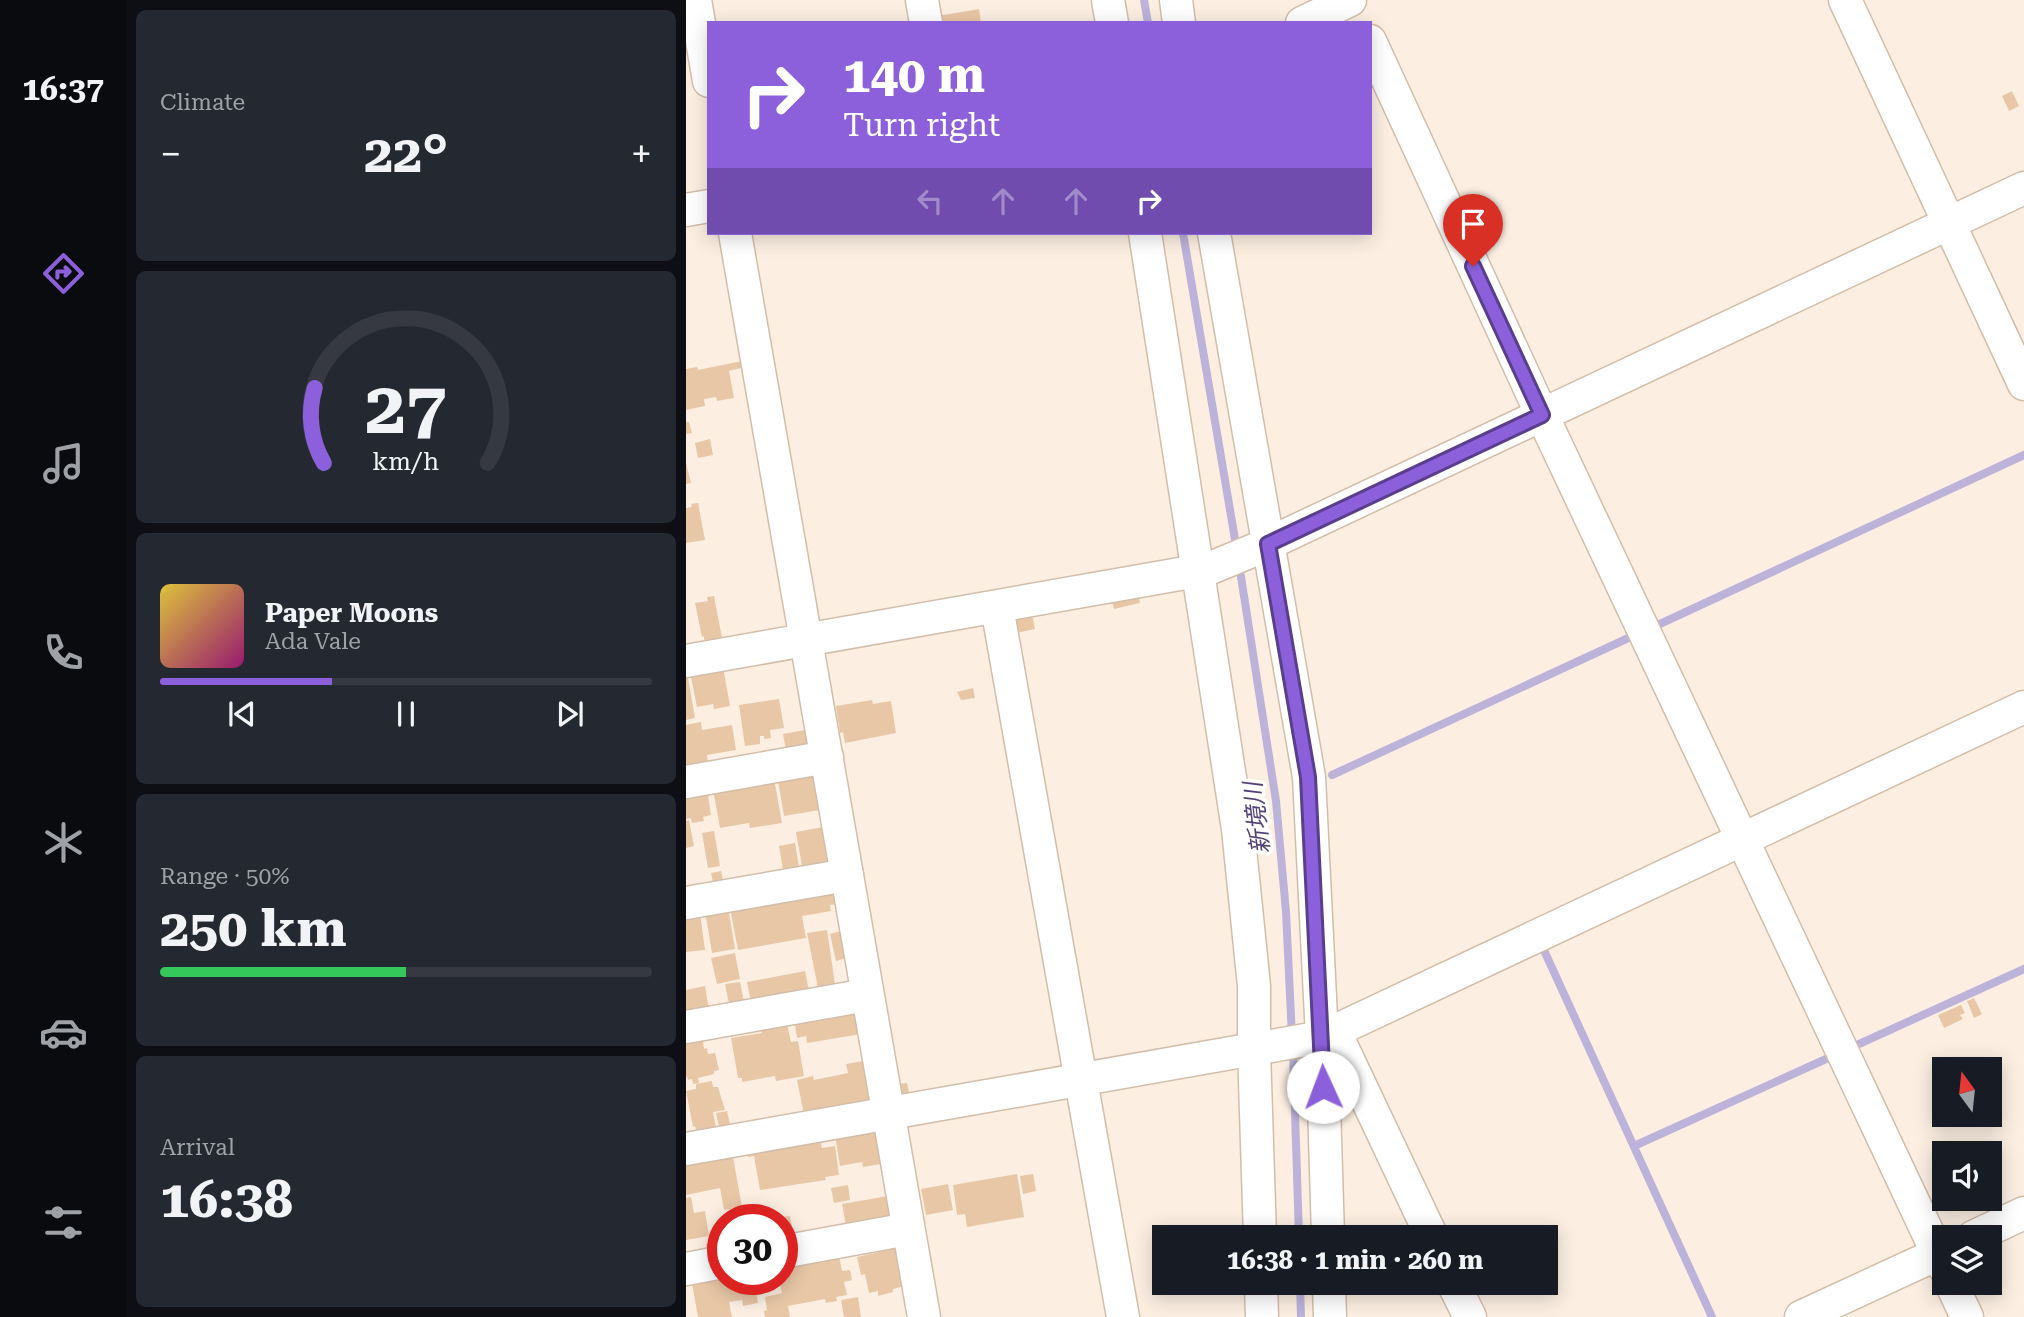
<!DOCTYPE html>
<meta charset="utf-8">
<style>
:root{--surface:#171b24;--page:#242831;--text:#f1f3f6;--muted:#9ea1a6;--line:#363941;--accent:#8b60da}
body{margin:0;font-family:"Roboto Serif","Noto Sans JP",serif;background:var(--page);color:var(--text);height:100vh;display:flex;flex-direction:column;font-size:26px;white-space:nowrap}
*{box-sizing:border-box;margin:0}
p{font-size:23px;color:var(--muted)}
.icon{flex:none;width:38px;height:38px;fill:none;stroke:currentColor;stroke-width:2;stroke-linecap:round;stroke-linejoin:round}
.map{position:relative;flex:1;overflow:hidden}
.sheet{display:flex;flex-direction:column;gap:10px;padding:10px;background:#0d0f14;width:560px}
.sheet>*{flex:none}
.hud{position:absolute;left:21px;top:21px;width:665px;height:214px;border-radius:0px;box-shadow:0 4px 18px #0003;background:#8b60da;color:#fff;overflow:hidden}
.needle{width:46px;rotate:345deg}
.fabs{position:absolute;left:1246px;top:1057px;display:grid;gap:14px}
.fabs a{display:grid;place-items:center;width:70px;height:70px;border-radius:0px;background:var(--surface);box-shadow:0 4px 18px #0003;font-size:35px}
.speed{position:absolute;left:21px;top:1204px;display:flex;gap:14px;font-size:35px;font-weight:700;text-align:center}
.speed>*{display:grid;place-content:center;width:91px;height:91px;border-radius:50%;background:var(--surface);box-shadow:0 4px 18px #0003;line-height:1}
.speed .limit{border:10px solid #d22;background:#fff;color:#111}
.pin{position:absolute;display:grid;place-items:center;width:60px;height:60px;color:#fff;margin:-72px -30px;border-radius:50% 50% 50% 0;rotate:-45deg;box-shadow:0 0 7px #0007}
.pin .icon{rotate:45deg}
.me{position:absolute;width:77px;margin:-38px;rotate:358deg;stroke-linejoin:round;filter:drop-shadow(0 0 5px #0008)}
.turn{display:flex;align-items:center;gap:24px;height:147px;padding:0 21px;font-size:32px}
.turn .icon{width:91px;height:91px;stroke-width:2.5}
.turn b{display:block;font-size:49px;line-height:60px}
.lanes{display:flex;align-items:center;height:66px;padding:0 21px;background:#0003;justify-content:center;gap:35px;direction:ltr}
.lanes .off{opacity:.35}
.big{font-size:52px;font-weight:700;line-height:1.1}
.sheet .widget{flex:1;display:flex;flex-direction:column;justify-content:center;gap:10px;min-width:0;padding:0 24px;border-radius:10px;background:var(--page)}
.sheet .dial{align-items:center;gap:0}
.dial svg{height:182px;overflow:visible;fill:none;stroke:var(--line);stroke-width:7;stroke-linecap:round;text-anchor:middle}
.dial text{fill:var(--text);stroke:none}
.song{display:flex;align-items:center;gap:21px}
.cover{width:84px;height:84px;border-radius:10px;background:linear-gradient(135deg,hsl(50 70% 55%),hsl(320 70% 35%))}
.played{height:7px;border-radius:4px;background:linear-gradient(90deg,var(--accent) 35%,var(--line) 35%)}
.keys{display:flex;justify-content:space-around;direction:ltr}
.heat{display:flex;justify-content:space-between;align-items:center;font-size:38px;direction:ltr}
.charge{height:10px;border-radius:5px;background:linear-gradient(90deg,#34c759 50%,var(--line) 0)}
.trip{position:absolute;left:466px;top:1225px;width:406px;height:70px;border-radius:0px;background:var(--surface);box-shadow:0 4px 18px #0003;font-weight:700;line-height:70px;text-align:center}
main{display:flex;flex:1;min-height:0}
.tabs{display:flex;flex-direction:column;width:126px;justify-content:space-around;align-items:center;background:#090b0e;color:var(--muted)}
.tabs .icon{width:49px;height:49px}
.tabs .on{color:var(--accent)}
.tabs b{font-size:32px;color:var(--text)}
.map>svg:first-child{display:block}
</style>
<main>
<nav class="tabs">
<b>16:37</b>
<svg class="icon on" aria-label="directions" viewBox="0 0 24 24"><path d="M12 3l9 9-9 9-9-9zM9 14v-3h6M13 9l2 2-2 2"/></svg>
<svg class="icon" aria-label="music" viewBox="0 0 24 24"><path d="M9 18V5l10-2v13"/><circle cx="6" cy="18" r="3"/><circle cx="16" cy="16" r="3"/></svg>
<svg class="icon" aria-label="phone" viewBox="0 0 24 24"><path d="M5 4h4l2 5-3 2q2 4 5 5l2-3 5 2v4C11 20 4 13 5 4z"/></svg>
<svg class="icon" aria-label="climate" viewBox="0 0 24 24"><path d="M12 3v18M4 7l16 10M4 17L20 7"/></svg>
<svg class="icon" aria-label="car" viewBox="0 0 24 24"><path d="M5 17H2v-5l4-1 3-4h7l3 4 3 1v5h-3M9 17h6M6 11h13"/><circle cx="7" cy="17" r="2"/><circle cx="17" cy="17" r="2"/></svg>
<svg class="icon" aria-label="filters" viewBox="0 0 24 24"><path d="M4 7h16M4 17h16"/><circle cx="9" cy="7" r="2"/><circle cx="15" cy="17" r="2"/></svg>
</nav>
<section class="sheet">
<div class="widget"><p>Climate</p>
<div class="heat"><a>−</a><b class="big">22°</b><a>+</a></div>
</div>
<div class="widget dial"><svg viewBox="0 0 100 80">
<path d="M14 69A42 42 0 1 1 86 69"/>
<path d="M14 69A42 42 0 0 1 10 36" stroke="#8b60da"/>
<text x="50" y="56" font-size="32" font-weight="700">27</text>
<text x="50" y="72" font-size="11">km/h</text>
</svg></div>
<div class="widget">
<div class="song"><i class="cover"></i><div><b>Paper Moons</b><p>Ada Vale</p></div></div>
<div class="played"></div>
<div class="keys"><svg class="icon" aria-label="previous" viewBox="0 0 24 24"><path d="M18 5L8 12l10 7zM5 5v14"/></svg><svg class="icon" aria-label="pause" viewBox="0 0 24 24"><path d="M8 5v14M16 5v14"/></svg><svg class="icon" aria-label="next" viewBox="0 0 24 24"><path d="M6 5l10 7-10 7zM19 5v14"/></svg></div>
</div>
<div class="widget"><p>Range · 50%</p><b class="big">250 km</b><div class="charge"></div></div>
<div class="widget"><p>Arrival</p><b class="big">16:38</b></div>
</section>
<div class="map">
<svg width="1338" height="1317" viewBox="0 0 1338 1317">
<rect width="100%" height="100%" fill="#fcefe2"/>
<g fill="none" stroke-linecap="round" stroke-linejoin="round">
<g stroke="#bcb2da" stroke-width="8">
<path d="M458 0 462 23"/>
<path d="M497 233 551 551"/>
<path d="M553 564 590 801 600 912 606 1037"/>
<path d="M963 629 1338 455"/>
<path d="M646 775 951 634"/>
<path d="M856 946 1026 1317"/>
<path d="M1162 1049 1338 969"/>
<path d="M607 1050 613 1237"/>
<path d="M948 1146 1151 1054"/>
<path d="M614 1283 615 1317"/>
</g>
</g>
<g fill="#e8c7a7">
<path d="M293 9 295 23H253L252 16Z"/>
<path d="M1326 91 1333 106 1323 111 1316 96Z"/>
<path d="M61 360 63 366 43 371 48 398 31 401 30 397 18 399 19 406 0 410V369L11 367 12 370Z"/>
<path d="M0 422H3L6 433 0 434Z"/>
<path d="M24 439 27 455 12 458 9 443Z"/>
<path d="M0 463 5 483 0 484Z"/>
<path d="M12 503 19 540 0 543V508L6 507 5 504Z"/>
<path d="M451 589 454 603 428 609 426 601Z"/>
<path d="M28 596 36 638 18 640V636L16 637 9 603 22 601 21 597Z"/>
<path d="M345 609 349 629 325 634 321 616Z"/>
<path d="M37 666 44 706 28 709 27 704 11 707 4 672Z"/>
<path d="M1 672 9 718 0 720V673Z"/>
<path d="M287 688 289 698 275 700 271 692Z"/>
<path d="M93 699 98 728 84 730 85 738 78 739V736H74V744L59 746 53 705Z"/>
<path d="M186 700 187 704 205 701 210 733 159 743 157 732 154 733 150 706Z"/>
<path d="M15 722 16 730 46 725 50 750 21 755 23 770 0 774V725Z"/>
<path d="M119 730 123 751 101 755 97 734Z"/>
<path d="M128 772 134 810 98 816 92 781Z"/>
<path d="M88 778 96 823 64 828 63 823 34 828 27 789Z"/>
<path d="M21 789 25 815 17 817 18 821 6 823 5 818 0 819V793Z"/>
<path d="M3 820 8 846 0 848V821Z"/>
<path d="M137 827 143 868 117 872 110 832Z"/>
<path d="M28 831 34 866 22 868 16 833Z"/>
<path d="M109 843 114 873 98 876 93 846Z"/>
<path d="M35 871 39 889 29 891 25 873Z"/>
<path d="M147 887 150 904 144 905 145 911 116 916 120 938 52 950 44 908Z"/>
<path d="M42 907 49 949 26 953 19 911Z"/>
<path d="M14 913 19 950 0 952V915Z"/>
<path d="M141 930 150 991 133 993 121 933Z"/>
<path d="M158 930 165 957 150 961 144 934Z"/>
<path d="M49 953 54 979 31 984 25 958Z"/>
<path d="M119 971 124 996 66 1007 61 982Z"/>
<path d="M54 982 58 1002 43 1004 39 984Z"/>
<path d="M19 986 23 1010 0 1014V990Z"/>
<path d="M1288 998 1296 1014 1288 1018 1281 1001Z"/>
<path d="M1275 1005 1279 1013 1274 1015 1277 1019 1258 1028 1252 1015Z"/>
<path d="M170 1007 175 1034 121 1043 120 1036 111 1038 108 1018Z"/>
<path d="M100 1020 105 1042 112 1041 118 1076 90 1081 89 1076 56 1082V1078H52L45 1038 76 1033 75 1024Z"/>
<path d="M12 1035 14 1042 17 1041 18 1049 21 1048 22 1054 29 1053 33 1070 28 1071V1074L12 1078 13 1083 7 1084 6 1079 2 1080 0 1075V1038Z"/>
<path d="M177 1061 186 1105 119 1119 111 1080 127 1076 128 1080 162 1073 160 1064Z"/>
<path d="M26 1081 27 1087H32L39 1110 27 1112 30 1127 10 1130 9 1126 7 1127 0 1091 10 1089V1084Z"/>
<path d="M221 1083 225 1102 218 1103 214 1084Z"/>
<path d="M41 1111 45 1129 34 1131 30 1113Z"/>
<path d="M189 1128 195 1164 177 1167 176 1162 154 1166 149 1135Z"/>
<path d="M134 1138 136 1148 149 1146 153 1175 139 1177 140 1180 74 1190 68 1156 62 1157 61 1147Z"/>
<path d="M46 1151 56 1207 38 1210 34 1188 0 1195V1160Z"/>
<path d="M331 1174 338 1217 281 1227 279 1214 271 1215 267 1185Z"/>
<path d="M347 1174 350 1191 337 1194 334 1176Z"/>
<path d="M262 1184 267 1210 240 1215 235 1189Z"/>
<path d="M162 1185 164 1200 148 1203 145 1188Z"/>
<path d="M202 1196 206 1223 161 1231 156 1204Z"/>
<path d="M5 1197 8 1213 19 1211 23 1236 0 1240V1198Z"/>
<path d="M104 1216 108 1239 96 1241V1220L90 1218Z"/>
<path d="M37 1241V1254L22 1256 20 1244Z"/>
<path d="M211 1248 219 1286 207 1289V1292L192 1296V1291L183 1293 179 1274 175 1275 171 1257Z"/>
<path d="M153 1256 156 1271 164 1270 166 1280 158 1282 161 1295 150 1297 151 1301 140 1303 139 1299 102 1306 104 1317H79L78 1311 81 1310 79 1297 96 1293 93 1279H96V1266Z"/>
<path d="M37 1273V1279H68L72 1303 57 1306 56 1300 43 1302 46 1317H12L5 1278Z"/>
<path d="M172 1297 175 1317H158L155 1300Z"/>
</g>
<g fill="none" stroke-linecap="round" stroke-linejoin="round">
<defs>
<g id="minor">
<path d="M9 0 23 81"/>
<path d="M236 0 240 23"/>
<path d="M422 0 426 23"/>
<path d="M490 0 493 23"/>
<path d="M1159 0 1338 384"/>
<path d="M616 23 664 0"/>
<path d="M684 41 856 415 1258 1267"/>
<path d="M0 210 23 206"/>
<path d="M49 233 238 1317"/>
<path d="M459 233 552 829 568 986V1050L574 1237"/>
<path d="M528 233 623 777 636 1037 642 1237"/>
<path d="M311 607 437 1317"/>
<path d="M0 661 522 569 573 548 1338 188"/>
<path d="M0 782 141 757"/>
<path d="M0 903 161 875"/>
<path d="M0 1027 181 995"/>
<path d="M649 1032 746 1237"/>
<path d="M0 1149 636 1037 1338 707"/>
<path d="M1287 1237 1338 1213"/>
<path d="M96 1252 222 1229"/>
<path d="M0 1269 37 1262"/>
<path d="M575 1283 576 1317"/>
<path d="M643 1283 644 1317"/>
<path d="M767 1283 784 1317"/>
<path d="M1265 1283 1281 1317"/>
<path d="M1115 1317 1258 1251"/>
</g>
</defs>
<use href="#minor" stroke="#d2bda9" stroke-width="35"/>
<use href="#minor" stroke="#fff" stroke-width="32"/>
</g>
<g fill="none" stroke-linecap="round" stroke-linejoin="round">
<defs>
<path id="route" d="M637 1087 622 777 582 544 856 415 787 266"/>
</defs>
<use href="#route" stroke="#5a3e8e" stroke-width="18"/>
<use href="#route" stroke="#8b60da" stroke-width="12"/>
</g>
<g text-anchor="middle" stroke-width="7" stroke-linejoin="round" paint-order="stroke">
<g font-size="24" font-style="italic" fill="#534277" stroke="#fff">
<text transform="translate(571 818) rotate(-97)" y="8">新境川</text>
</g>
</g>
</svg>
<div class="fabs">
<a><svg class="needle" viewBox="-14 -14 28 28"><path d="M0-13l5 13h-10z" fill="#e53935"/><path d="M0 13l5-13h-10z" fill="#9ea1a6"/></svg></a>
<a><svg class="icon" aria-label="sound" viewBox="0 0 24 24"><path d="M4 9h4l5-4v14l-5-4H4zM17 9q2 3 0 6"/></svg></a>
<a><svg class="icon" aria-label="layers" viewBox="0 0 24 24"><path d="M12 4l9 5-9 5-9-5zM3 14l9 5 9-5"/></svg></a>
</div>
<div class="speed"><div class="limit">30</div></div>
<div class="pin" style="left:787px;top:266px;background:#d93025"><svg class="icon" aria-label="arrive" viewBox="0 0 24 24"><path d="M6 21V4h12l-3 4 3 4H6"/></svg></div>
<svg class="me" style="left:637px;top:1087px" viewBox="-20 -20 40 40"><circle r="19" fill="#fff"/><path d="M0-13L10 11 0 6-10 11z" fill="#8b60da"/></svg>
<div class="trip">16:38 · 1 min · 260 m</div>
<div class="hud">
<div class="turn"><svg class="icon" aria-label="right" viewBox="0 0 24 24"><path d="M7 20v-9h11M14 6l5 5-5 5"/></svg><div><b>140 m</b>Turn right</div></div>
<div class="lanes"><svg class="icon off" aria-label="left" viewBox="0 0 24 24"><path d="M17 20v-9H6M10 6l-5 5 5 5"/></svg><svg class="icon off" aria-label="ahead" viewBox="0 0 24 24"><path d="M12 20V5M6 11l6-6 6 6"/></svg><svg class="icon off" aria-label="ahead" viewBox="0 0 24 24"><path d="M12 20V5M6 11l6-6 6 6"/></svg><svg class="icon" aria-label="right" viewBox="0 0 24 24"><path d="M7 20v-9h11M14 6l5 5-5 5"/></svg></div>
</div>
</div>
</main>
